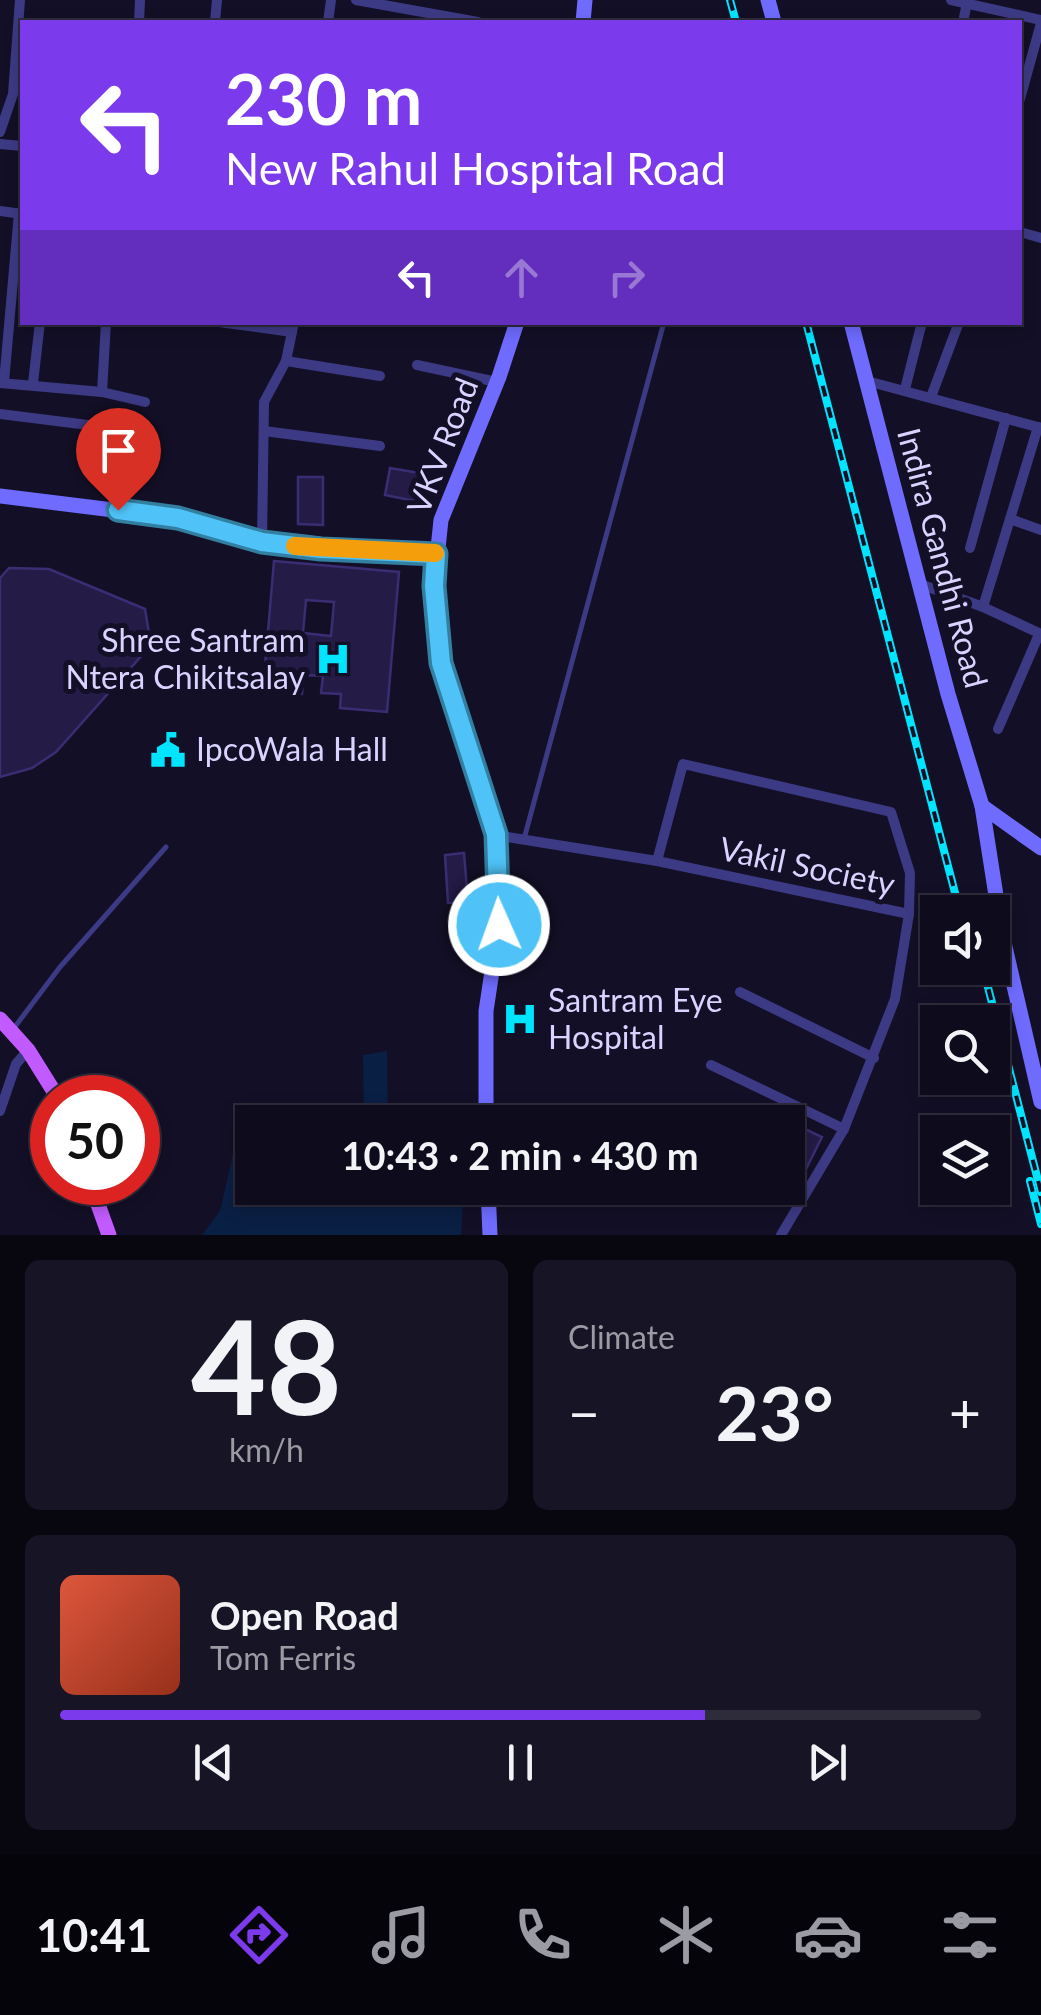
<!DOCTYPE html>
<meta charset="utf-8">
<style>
:root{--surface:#0e0b1c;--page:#171425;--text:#f1f3f6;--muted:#9b9ba3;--line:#2e2b3b;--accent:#7c3aed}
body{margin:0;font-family:Lato,sans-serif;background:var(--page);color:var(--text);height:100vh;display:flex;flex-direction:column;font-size:38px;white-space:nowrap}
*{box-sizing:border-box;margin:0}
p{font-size:32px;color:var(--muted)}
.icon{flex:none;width:55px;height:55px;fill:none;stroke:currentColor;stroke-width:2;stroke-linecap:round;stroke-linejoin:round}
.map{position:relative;height:1235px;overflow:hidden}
.sheet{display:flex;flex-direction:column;gap:25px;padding:25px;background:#08060f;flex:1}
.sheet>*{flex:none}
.hud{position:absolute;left:20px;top:20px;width:1002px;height:305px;border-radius:0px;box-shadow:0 5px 15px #0003,0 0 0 2px var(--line);background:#7c3aed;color:#fff;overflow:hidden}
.buttons{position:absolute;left:920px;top:895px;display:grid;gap:20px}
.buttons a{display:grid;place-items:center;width:90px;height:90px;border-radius:0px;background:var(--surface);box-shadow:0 5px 15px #0003,0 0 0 2px var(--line);font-size:50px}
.speed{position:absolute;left:30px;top:1075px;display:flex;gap:20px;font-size:50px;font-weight:700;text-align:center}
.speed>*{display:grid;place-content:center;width:130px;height:130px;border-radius:50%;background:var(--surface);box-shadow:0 5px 15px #0003,0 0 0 2px var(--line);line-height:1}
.speed .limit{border:15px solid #d22;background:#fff;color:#111}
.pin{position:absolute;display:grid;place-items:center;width:85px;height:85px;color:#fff;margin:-102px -42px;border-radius:50% 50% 50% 0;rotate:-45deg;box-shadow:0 0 10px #0007}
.pin .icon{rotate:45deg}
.me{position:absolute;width:110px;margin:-55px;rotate:358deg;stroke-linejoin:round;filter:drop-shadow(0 0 8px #0008)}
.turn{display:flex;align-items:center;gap:35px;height:210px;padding:0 40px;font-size:45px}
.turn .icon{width:130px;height:130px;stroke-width:2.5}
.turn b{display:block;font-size:70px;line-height:85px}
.lanes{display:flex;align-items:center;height:95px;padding:0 40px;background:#0003;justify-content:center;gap:50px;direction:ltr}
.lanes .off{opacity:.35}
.big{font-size:75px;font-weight:700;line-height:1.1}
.sheet .card{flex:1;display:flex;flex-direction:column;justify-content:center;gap:15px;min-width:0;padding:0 35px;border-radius:15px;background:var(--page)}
.sheet .dial{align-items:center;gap:0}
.dial b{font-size:130px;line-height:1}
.song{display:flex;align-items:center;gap:30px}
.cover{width:120px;height:120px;border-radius:15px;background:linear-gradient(135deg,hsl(10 70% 55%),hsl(10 70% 35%))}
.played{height:10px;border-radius:5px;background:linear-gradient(90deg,var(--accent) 70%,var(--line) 70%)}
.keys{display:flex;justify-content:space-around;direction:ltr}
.heat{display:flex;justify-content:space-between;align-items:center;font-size:55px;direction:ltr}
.sheet .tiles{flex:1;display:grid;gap:25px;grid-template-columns:1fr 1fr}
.card:last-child{grid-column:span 2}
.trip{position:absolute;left:235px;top:1105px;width:570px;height:100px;border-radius:0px;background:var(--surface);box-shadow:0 5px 15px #0003,0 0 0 2px var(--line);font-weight:700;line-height:100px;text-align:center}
.dock{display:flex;height:160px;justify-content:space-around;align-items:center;background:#06040b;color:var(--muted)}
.dock .icon{width:70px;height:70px}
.dock .on{color:var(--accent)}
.dock b{font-size:45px;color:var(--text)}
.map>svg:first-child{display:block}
</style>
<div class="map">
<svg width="1041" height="1235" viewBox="0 0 1041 1235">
<rect width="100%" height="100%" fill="#130f26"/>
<g fill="#0a1f44">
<path d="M387 1051 388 1122H364L363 1055Z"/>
<path d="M252 1150V1188H456L463 1200 461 1235H202L220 1211 233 1154Z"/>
</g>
<g fill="#241b47" stroke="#3b2d73" stroke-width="2.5" fill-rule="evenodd">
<path d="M390 468 425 474 420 502 385 495Z"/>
<path d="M298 477H323V525L298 524Z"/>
<path d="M274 561 399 572 387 712 340 708 341 694 321 693 323 676 304 675 302 694 263 690ZM306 600 334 602 331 636 303 633Z"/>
<path d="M9 568 49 569 145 609 151 645 56 752 32 768 0 777V578Z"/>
<path d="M464 853 468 902 448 903 445 855Z"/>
<path d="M788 1121 822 1137 806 1169 788 1160Z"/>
</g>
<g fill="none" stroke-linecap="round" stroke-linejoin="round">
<g stroke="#3d3a85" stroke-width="5">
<path d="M524 839 664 322"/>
<path d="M14 1028 60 967 166 847"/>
</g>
<g stroke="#3d3a85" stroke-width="10">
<path d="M356 0 478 22"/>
<path d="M951 0 1041 20"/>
<path d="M139 22 140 0"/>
<path d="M215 22 217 0"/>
<path d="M328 22 331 0"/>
<path d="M963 22 967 3"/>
<path d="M1020 99 1041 23"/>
<path d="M0 132 13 94 20 0"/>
<path d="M0 144 22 146"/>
<path d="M0 211 22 214"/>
<path d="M1020 232 1041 238"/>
<path d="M219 322 292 332"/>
<path d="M286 361 380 376"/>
<path d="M417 365 497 382"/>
<path d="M867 381 1041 428"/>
<path d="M4 382 19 213"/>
<path d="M0 383 102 392 145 402"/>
<path d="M33 383 40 322"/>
<path d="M905 389 922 322"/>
<path d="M102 392 106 322"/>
<path d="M931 397 959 322"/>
<path d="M0 414 144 432"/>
<path d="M264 431 380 446"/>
<path d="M1010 519 1038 427"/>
<path d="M262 542 264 402 286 361 294 322"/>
<path d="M970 548 1006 418"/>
<path d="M920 584 983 607 1010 519 1041 530"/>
<path d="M983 607 1041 634"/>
<path d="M998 729 1037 639 1041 635"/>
<path d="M683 764 891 812 910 873 909 914 657 861Z"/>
<path d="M495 835 657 861"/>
<path d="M740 992 874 1058"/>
<path d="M711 1065 844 1129 895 999 909 914"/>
<path d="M0 1111 16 1064 28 1050"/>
<path d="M781 1235 844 1129"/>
</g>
<g stroke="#6f6bff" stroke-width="15">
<path d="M768 0 774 22"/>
<path d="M583 22 585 0"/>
<path d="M851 322 948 694 982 806 1002 934 1041 1102"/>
<path d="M0 496 178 518 262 542 321 549 436 553"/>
<path d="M982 806 1041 848"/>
<path d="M486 1122V1011L499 925 495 835 441 663 434 586 441 520 499 377 517 322"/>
<path d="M488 1188 490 1235"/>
</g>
<g stroke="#c25bff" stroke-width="15">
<path d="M0 1019 28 1050 58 1098"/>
<path d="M90 1182 109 1235"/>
</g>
<defs>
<g id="rail">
<path d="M730 0 736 22"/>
<path d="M806 322 960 912"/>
<path d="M983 968 1041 1192"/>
<path d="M1030 1181 1041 1224"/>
</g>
</defs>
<use href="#rail" stroke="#00e5ff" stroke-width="8"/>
<use href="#rail" stroke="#130f26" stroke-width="4" stroke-dasharray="11" stroke-linecap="butt"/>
</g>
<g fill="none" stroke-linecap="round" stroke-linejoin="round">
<defs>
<path id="route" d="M118 510 178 518 262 542 321 549 436 554 434 586 441 663 496 834 499 925"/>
</defs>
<use href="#route" stroke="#337fa1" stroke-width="25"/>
<use href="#route" stroke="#4fc3f7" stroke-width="18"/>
<path stroke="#f59e0b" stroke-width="18" d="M295 546 435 553"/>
</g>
<defs>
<symbol id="hospital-bare" viewBox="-9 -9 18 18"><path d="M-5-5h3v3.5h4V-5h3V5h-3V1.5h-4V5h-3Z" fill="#00e5ff" stroke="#130f26" stroke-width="2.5" paint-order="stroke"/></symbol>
<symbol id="civic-bare" viewBox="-9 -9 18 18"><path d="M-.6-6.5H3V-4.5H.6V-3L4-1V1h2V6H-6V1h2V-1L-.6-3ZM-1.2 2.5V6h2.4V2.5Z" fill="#00e5ff" stroke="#130f26" stroke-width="2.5" paint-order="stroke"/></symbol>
</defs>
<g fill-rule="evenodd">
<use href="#hospital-bare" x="308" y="634" width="50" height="50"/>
<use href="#civic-bare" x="143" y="725" width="50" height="50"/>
<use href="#hospital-bare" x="495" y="994" width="50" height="50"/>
</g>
<g text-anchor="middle" stroke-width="10" stroke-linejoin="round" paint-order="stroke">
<g font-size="32" fill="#d9d4ff" stroke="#130f26">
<text transform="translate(443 446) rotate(-69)" y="11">VKV Road</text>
<text transform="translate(942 558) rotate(75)" y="11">Indira Gandhi Road</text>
<text transform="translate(807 867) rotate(12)" y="11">Vakil Society</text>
</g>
<g font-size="32" fill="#d9d4ff" stroke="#130f26" text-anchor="start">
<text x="305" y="652" text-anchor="end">Shree Santram<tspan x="305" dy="37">Ntera Chikitsalay</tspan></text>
<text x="196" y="761">IpcoWala Hall</text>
<text x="548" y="1012">Santram Eye<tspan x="548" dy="37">Hospital</tspan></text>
</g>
</g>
</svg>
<div class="buttons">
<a><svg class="icon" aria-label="sound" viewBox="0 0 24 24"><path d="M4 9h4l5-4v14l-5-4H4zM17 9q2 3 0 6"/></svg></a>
<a><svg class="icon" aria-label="search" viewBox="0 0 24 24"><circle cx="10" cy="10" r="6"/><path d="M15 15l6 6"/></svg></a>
<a><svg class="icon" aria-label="layers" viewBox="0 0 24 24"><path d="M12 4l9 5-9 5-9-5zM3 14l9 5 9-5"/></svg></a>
</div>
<div class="speed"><div class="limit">50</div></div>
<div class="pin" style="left:118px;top:510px;background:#d93025"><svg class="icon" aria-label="arrive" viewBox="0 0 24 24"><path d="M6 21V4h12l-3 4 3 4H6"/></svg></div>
<svg class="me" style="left:499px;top:925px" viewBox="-20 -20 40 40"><circle r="17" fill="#4fc3f7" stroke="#fff" stroke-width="3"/><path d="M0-11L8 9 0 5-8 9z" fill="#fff"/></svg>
<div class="trip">10:43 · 2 min · 430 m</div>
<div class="hud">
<div class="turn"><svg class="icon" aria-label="left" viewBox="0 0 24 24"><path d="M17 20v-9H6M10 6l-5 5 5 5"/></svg><div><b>230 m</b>New Rahul Hospital Road</div></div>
<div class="lanes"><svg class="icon" aria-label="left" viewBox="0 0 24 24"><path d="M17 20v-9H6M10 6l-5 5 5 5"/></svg><svg class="icon off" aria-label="ahead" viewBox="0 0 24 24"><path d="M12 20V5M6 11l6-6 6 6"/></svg><svg class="icon off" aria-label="right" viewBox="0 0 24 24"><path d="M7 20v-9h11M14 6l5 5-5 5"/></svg></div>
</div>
</div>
<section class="sheet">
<div class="tiles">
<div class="card dial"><b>48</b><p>km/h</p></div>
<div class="card"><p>Climate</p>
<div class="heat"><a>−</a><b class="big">23°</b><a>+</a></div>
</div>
<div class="card">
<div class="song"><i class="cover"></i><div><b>Open Road</b><p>Tom Ferris</p></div></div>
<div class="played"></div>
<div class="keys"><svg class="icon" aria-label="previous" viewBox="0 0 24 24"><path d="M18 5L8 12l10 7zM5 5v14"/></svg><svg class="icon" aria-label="pause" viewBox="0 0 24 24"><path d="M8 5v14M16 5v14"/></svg><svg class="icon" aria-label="next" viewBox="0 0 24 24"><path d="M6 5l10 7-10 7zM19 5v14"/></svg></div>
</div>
</div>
</section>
<nav class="dock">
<b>10:41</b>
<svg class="icon on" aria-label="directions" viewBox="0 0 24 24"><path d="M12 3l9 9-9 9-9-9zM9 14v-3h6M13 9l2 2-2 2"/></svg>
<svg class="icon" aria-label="music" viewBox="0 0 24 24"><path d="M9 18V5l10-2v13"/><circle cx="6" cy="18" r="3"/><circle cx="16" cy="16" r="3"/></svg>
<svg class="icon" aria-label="phone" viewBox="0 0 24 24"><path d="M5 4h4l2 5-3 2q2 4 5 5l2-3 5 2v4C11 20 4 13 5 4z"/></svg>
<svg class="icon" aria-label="climate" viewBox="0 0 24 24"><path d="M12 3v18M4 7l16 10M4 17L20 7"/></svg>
<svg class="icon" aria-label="car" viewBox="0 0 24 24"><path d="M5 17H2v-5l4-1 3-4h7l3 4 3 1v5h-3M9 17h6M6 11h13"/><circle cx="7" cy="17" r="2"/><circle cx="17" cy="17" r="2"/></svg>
<svg class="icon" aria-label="filters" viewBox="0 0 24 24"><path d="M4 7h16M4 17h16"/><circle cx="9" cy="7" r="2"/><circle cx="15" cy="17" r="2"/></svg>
</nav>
